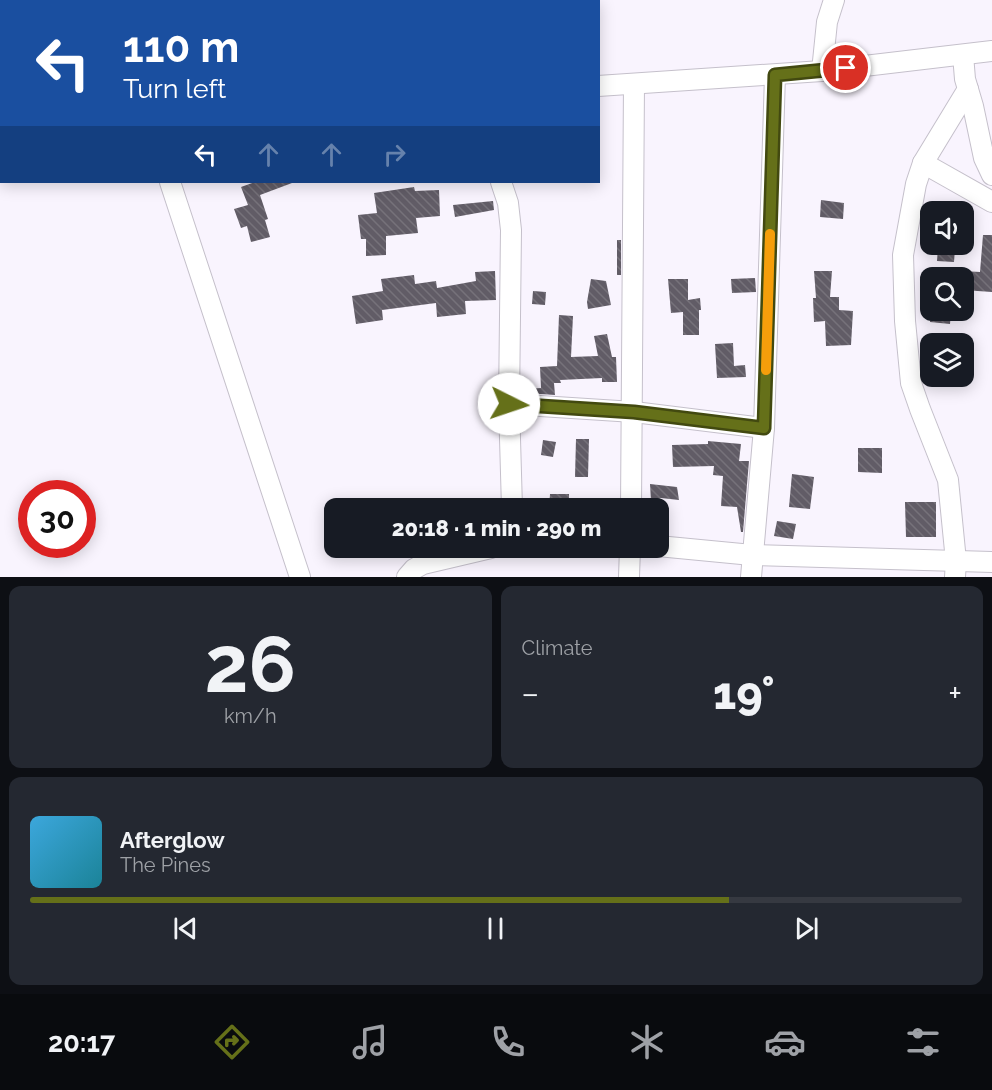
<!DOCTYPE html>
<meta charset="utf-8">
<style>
:root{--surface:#171b24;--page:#242831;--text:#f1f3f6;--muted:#9ea1a6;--line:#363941;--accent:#657019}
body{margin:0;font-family:Raleway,sans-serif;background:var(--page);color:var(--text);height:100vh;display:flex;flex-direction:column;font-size:22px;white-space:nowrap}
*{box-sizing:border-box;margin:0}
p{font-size:20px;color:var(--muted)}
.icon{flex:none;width:33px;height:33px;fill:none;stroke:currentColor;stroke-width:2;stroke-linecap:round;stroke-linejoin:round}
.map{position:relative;height:577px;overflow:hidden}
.details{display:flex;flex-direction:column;gap:9px;padding:9px;background:#0d0f14;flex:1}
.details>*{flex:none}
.guide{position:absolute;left:0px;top:0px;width:600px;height:183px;box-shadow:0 3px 15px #0003;background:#1a4fa0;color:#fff;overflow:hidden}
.controls{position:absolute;left:920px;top:201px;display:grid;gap:12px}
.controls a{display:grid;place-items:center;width:54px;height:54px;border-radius:12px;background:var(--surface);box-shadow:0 3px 15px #0003;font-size:30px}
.speed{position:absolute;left:18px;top:480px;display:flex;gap:12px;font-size:30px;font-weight:700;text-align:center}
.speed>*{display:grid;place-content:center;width:78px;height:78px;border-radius:50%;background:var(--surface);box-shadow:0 3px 15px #0003;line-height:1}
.speed .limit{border:9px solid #d22;background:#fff;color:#111}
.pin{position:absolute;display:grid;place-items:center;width:51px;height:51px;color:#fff;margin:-26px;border:3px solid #fff;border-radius:50%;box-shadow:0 2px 6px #0007}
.me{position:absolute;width:66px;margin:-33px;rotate:94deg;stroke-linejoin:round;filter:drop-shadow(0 0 4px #0008)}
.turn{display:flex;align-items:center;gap:21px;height:126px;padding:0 24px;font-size:27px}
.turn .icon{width:78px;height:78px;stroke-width:2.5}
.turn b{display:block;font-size:42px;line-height:51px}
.lanes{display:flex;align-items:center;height:57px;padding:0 24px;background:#0003;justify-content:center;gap:30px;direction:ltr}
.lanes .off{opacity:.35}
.big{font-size:45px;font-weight:800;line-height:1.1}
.details .card{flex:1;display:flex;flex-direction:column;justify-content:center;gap:9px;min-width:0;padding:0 21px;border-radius:12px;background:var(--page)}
.details .dial{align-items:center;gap:0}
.dial b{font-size:78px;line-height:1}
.song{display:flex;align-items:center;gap:18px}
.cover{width:72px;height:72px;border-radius:9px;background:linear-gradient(135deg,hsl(200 70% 55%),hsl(190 70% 35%))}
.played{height:6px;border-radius:3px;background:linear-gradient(90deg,var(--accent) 75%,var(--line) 75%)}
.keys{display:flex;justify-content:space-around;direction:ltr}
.heat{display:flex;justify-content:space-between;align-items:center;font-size:33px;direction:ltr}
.details .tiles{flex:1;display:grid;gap:9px;grid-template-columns:1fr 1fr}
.card:last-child{grid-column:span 2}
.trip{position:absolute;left:324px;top:498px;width:345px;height:60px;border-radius:12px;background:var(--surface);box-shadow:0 3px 15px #0003;font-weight:800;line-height:60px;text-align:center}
.dock{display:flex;height:96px;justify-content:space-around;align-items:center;background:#090b0e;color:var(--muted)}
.dock .icon{width:42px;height:42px}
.dock .selected{color:var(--accent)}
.dock b{font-size:27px;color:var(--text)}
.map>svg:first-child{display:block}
</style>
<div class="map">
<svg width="992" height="577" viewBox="0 0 992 577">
<defs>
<pattern id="building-back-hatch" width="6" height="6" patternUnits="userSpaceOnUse" patternTransform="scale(1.5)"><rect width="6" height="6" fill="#615c66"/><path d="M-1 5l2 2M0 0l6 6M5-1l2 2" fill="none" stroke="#76727a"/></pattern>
</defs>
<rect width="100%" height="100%" fill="#f9f4fe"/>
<g fill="url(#building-back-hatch)">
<path d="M255 182 292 183 260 195 268 219 265 220 270 237 251 242 247 226 241 228 234 209 248 205 241 187Z"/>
<path d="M414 187 415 191 439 190 440 216 416 218 418 233 386 236V255L366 256V239H361L358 215 377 213 374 193Z"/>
<path d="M821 200 844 203 843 219 820 217Z"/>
<path d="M493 201 494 210 455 217 453 205Z"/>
<path d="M983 235H992V292L963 290V271L980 272Z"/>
<rect x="617" y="240" width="4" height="35"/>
<path d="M938 248 955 249 954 262 937 261Z"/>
<path d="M495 271 496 300 465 301 466 314 437 317 436 303 382 310 383 320 356 324 352 296 383 291 381 279 414 275 415 284 436 281 437 288 476 281 475 272Z"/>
<path d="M814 271H832L830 297H839V310L853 311 851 345 826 346 825 321 814 322 813 298H816Z"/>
<path d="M755 278 756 292 732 293 731 279Z"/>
<path d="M591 279 606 281 611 305 588 309 587 302Z"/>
<path d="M668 279H688V300L700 298 701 310H699V335H683V312L671 313Z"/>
<path d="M533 291 546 292 545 305 532 304Z"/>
<path d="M931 310 951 312 950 324 930 322Z"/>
<path d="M559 315 573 316 571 357 598 356 594 336 607 334 612 357H616L617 382H602V378L560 380 561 383H554L555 395 526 393V389L541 388 540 367 557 366Z"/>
<path d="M733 343 734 366 745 365 746 377 717 378 715 344Z"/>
<path d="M576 439H589L588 477H575Z"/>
<path d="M543 440 556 442 553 457 541 455Z"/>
<path d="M708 441 741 444 739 461H749L743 532H741L737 507 721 506 723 476 713 475 714 466 673 467 672 445 708 444Z"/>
<path d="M858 448H882V473L858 472Z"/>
<path d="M792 474 814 477 810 509 789 507Z"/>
<path d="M650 484 677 487 679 500 661 498 651 501Z"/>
<path d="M550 494H569V508H549Z"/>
<path d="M905 502H936V537H906Z"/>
<path d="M777 521 796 524 793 539 774 536Z"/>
</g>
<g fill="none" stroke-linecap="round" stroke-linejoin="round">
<defs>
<g id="minor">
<path d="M107 0V2"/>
<path d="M424 2V0"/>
<path d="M963 55 965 79 973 106 984 158 992 175"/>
<path d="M822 71 827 22 834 0"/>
<path d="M598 86 822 71 992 51"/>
<path d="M923 163 992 202"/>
<path d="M170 182 300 577"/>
<path d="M501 182 508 203 511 230 509 404 512 508"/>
<path d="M509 404 634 412 764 428"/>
<path d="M631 508 634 84"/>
<path d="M658 546 752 555 992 562"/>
<path d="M407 577 414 569 423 564 491 548"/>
<path d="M629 577 630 548"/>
<path d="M751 577 764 428 775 75"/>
<path d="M955 577 956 561 948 480 920 409 911 383 905 321 903 255 916 184 923 163 968 89"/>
</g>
</defs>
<use href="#minor" stroke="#c5c0cb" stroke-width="22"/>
<use href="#minor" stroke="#fff" stroke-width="20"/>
</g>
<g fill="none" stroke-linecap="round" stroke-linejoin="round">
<defs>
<path id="route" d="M509 404 634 412 764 428 775 75 846 68"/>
</defs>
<use href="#route" stroke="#424910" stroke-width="15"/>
<use href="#route" stroke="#657019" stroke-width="10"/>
<path stroke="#f59e0b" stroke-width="10" d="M766 370 770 234"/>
</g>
</svg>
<div class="controls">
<a><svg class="icon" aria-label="sound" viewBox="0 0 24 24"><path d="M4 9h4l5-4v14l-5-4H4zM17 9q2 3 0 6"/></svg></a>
<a><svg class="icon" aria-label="search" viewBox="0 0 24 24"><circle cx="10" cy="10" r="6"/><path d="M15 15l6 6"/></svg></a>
<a><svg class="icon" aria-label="layers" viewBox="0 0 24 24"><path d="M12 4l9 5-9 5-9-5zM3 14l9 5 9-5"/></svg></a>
</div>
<div class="speed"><div class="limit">30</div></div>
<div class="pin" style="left:846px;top:68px;background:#d93025"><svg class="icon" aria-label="arrive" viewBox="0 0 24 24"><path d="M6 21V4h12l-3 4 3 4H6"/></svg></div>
<svg class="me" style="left:509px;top:404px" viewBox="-20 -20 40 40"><circle r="19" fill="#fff"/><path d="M0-13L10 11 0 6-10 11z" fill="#657019"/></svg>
<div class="trip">20:18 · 1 min · 290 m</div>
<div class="guide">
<div class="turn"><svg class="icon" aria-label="left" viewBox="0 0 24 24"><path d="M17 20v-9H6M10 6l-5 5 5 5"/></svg><div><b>110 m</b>Turn left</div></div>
<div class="lanes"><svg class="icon" aria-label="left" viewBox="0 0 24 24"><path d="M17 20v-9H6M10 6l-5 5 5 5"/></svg><svg class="icon off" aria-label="ahead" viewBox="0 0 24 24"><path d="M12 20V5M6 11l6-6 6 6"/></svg><svg class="icon off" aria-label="ahead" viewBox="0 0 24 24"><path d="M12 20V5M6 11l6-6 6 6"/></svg><svg class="icon off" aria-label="right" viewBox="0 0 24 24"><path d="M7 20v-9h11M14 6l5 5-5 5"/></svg></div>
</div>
</div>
<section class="details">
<div class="tiles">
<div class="card dial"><b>26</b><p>km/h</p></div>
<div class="card"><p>Climate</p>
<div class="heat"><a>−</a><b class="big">19°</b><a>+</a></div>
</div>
<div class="card">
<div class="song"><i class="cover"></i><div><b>Afterglow</b><p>The Pines</p></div></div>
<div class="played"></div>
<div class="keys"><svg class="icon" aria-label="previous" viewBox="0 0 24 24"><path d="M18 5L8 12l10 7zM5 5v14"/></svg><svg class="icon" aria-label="pause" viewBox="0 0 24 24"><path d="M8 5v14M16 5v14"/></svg><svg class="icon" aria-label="next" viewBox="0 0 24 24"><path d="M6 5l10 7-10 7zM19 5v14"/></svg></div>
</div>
</div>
</section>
<nav class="dock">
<b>20:17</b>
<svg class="icon selected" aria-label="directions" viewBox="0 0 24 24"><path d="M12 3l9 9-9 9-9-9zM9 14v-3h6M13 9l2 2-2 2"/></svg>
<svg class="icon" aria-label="music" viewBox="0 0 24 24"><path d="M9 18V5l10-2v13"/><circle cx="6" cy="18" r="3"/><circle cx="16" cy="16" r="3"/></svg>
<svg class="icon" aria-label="phone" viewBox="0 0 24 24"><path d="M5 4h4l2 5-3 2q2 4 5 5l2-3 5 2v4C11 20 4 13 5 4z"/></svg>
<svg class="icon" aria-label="climate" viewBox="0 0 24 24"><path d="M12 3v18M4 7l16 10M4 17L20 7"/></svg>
<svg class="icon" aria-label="car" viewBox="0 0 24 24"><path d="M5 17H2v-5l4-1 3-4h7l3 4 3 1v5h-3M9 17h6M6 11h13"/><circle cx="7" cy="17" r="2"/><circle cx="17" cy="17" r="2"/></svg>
<svg class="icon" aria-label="filters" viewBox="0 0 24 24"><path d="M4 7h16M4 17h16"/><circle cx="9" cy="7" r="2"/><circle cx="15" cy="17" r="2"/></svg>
</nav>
